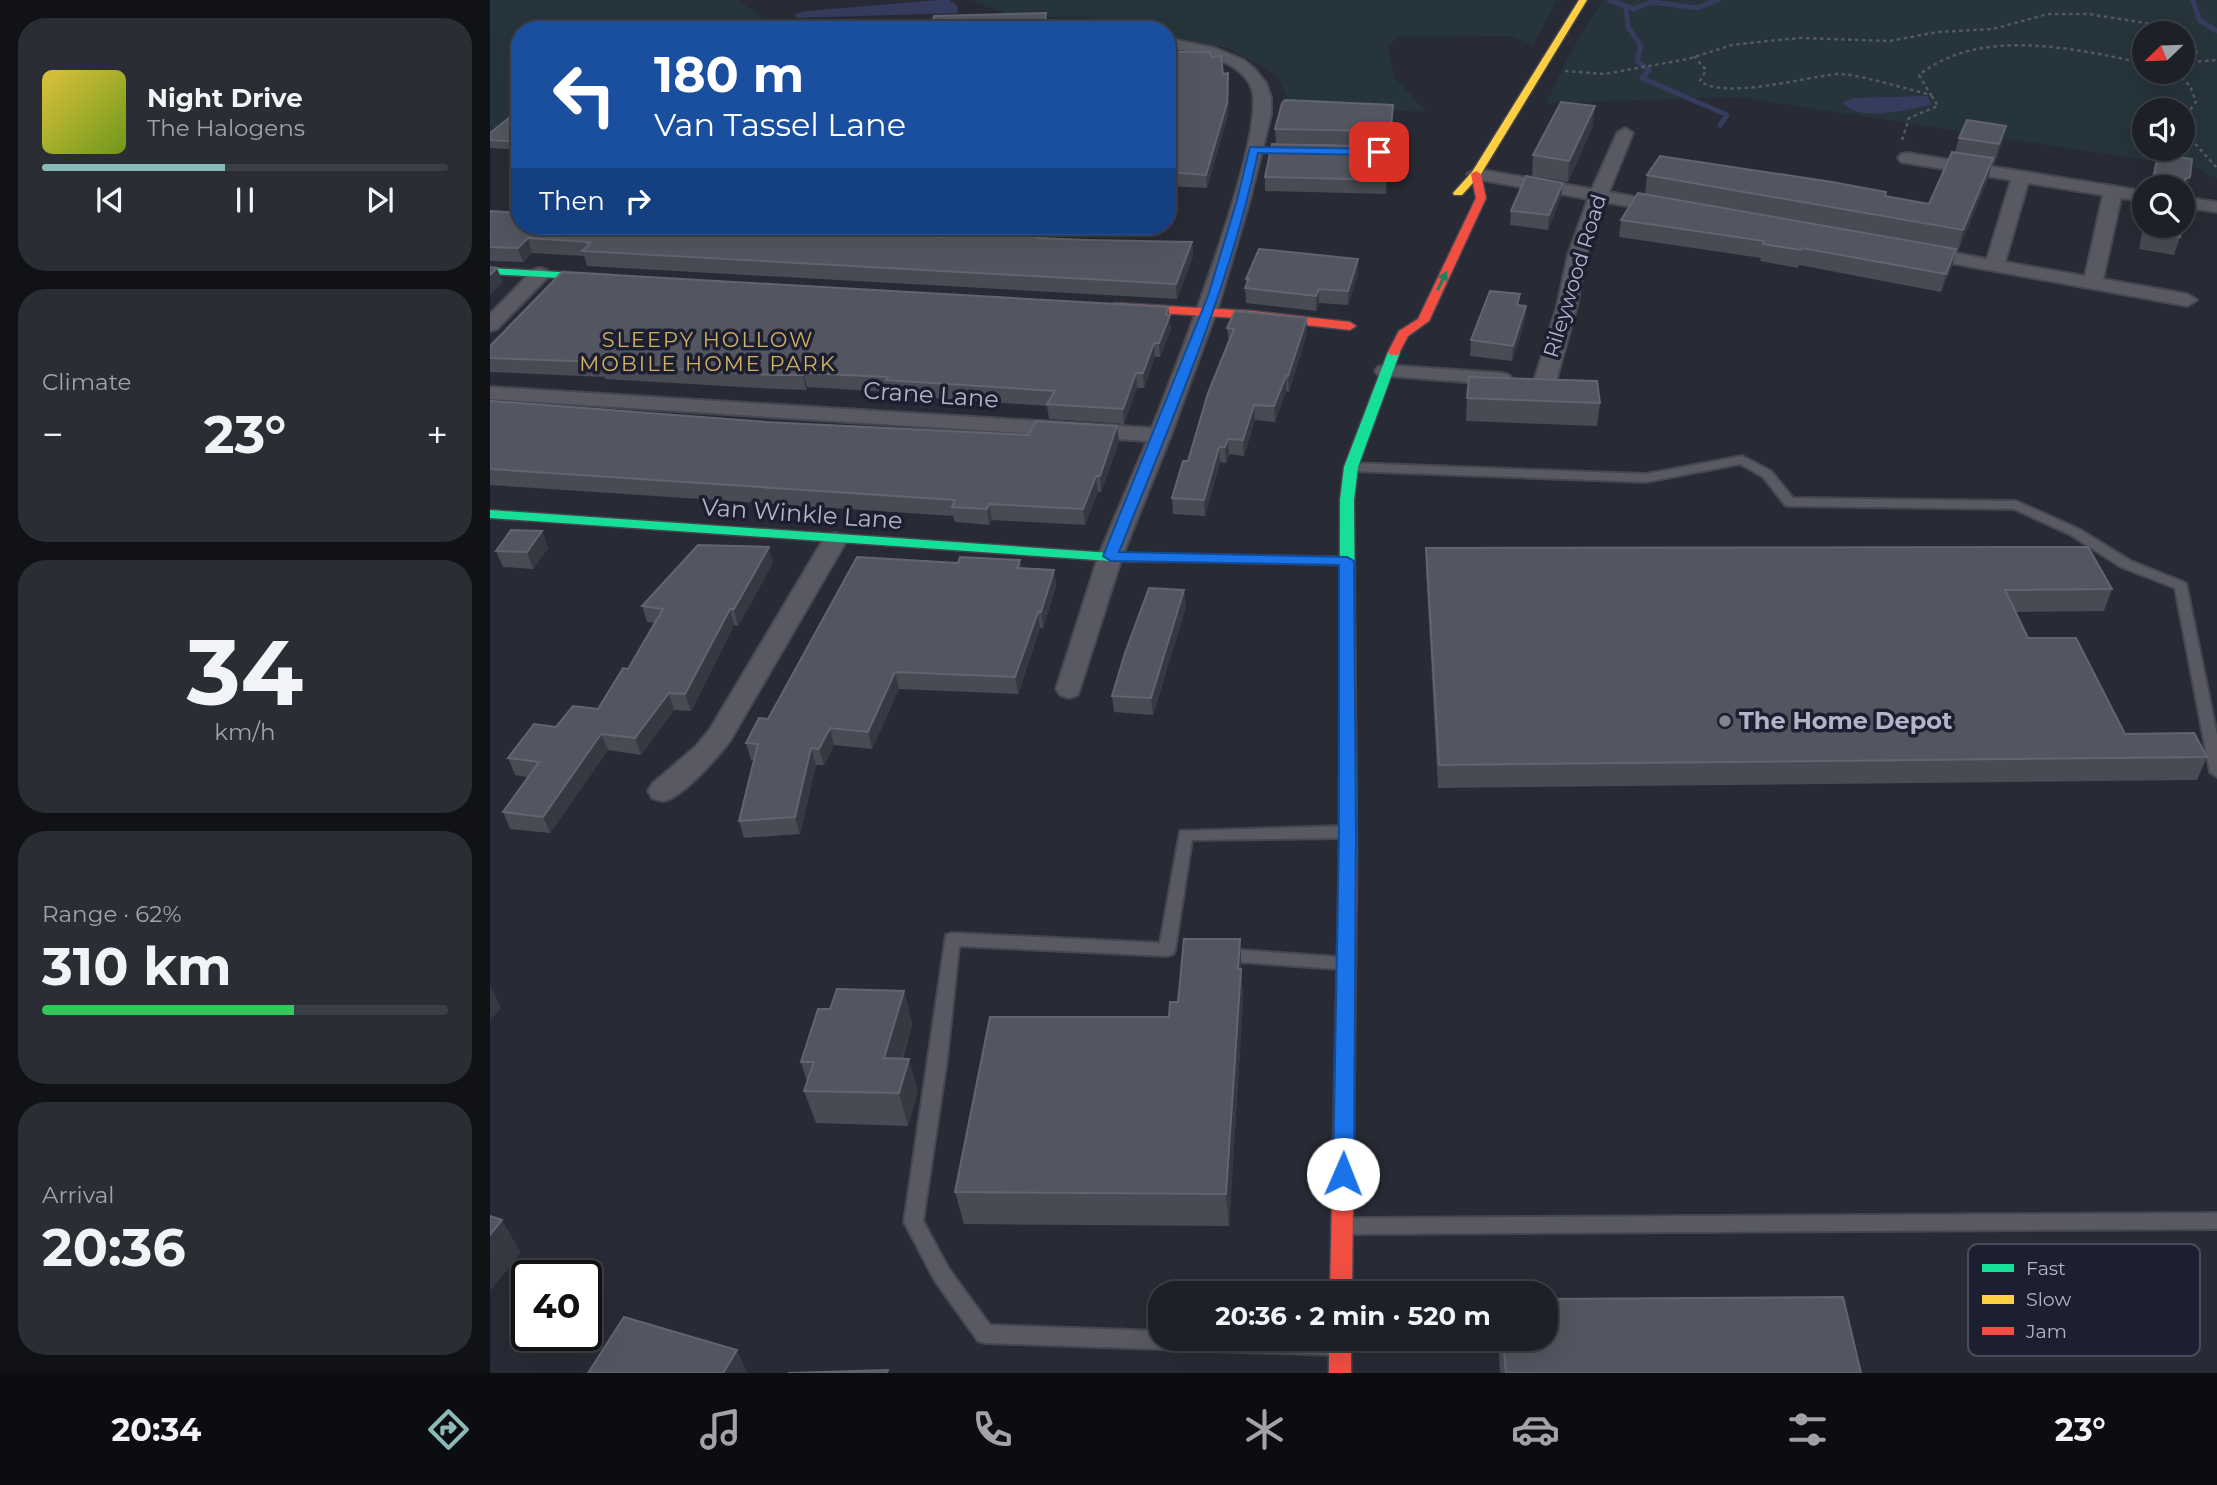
<!DOCTYPE html>
<meta charset="utf-8">
<style>
:root{--surface:#1e2028;--page:#2b2d34;--text:#f1f3f6;--muted:#a1a3a8;--line:#3c3e45;--accent:#8bbbb9}
body{margin:0;font-family:Montserrat,sans-serif;background:var(--page);color:var(--text);height:100vh;display:flex;flex-direction:column;font-size:26px;white-space:nowrap}
*{box-sizing:border-box;margin:0}
p{font-size:23px;color:var(--muted)}
.icon{flex:none;width:38px;height:38px;fill:none;stroke:currentColor;stroke-width:2;stroke-linecap:round;stroke-linejoin:round}
.map{position:relative;flex:1;overflow:hidden}
.panel{display:flex;flex-direction:column;gap:18px;padding:18px;background:#101216;width:490px}
.panel>*{flex:none}
.banner{position:absolute;left:21px;top:21px;width:665px;height:214px;border-radius:28px;box-shadow:0 7px 28px #0002,0 0 0 2px var(--line);background:#1a4fa0;color:#fff;overflow:hidden}
.needle{width:46px;rotate:247deg}
.tools{position:absolute;left:1642px;top:21px;display:grid;gap:14px}
.tools a{display:grid;place-items:center;width:63px;height:63px;border-radius:50%;background:var(--surface);box-shadow:0 7px 28px #0002,0 0 0 2px var(--line);font-size:35px}
.speed{position:absolute;left:21px;top:1260px;display:flex;gap:14px;font-size:35px;font-weight:700;text-align:center}
.speed>*{display:grid;place-content:center;width:91px;height:91px;border-radius:50%;background:var(--surface);box-shadow:0 7px 28px #0002,0 0 0 2px var(--line);line-height:1}
.speed .limit{border:4px solid #111;border-radius:10px;background:#fff;color:#111}
.pin{position:absolute;display:grid;place-items:center;width:60px;height:60px;color:#fff;margin:-30px;border-radius:14px;box-shadow:0 4px 10px #0006}
.me{position:absolute;width:77px;margin:-38px;rotate:1deg;stroke-linejoin:round;filter:drop-shadow(0 0 5px #0008)}
.turn{display:flex;align-items:center;gap:24px;height:147px;padding:0 28px;font-size:32px}
.turn .icon{width:91px;height:91px;stroke-width:2.5}
.turn b{display:block;font-size:49px;line-height:60px}
.then{display:flex;align-items:center;height:66px;padding:0 28px;background:#0003;gap:14px;font-size:26px}
.big{font-size:52px;font-weight:700;line-height:1.1}
.panel .tile{flex:1;display:flex;flex-direction:column;justify-content:center;gap:10px;min-width:0;padding:0 24px;border-radius:28px;background:var(--page)}
.panel .dial{align-items:center;gap:0}
.dial b{font-size:91px;line-height:1}
.song{display:flex;align-items:center;gap:21px}
.cover{width:84px;height:84px;border-radius:10px;background:linear-gradient(135deg,hsl(50 70% 55%),hsl(80 70% 35%))}
.played{height:7px;border-radius:4px;background:linear-gradient(90deg,var(--accent) 45%,var(--line) 45%)}
.keys{display:flex;justify-content:space-around;direction:ltr}
.heat{display:flex;justify-content:space-between;align-items:center;font-size:38px;direction:ltr}
.charge{height:10px;border-radius:5px;background:linear-gradient(90deg,#34c759 62%,var(--line) 0)}
.trip{position:absolute;left:658px;top:1281px;width:410px;height:70px;border-radius:28px;background:var(--surface);box-shadow:0 7px 28px #0002,0 0 0 2px var(--line);font-weight:700;line-height:70px;text-align:center}
.tab-bar{display:flex;height:112px;justify-content:space-around;align-items:center;background:#0c0d10;color:var(--muted)}
.tab-bar .icon{width:49px;height:49px}
.tab-bar .active{color:var(--accent)}
.tab-bar b{font-size:32px;color:var(--text)}
main{display:flex;flex:1;min-height:0}
.map>svg:first-child{display:block}
</style>
<main>
<section class="panel">
<div class="tile">
<div class="song"><i class="cover"></i><div><b>Night Drive</b><p>The Halogens</p></div></div>
<div class="played"></div>
<div class="keys"><svg class="icon" aria-label="previous" viewBox="0 0 24 24"><path d="M18 5L8 12l10 7zM5 5v14"/></svg><svg class="icon" aria-label="pause" viewBox="0 0 24 24"><path d="M8 5v14M16 5v14"/></svg><svg class="icon" aria-label="next" viewBox="0 0 24 24"><path d="M6 5l10 7-10 7zM19 5v14"/></svg></div>
</div>
<div class="tile"><p>Climate</p>
<div class="heat"><a>−</a><b class="big">23°</b><a>+</a></div>
</div>
<div class="tile dial"><b>34</b><p>km/h</p></div>
<div class="tile"><p>Range · 62%</p><b class="big">310 km</b><div class="charge"></div></div>
<div class="tile"><p>Arrival</p><b class="big">20:36</b></div>
</section>
<div class="map">
<svg width="1727" height="1373" viewBox="0 0 1727 1373">
<rect width="100%" height="100%" fill="#282a35"/>
<g fill="#26343c" fill-rule="evenodd">
<path d="M0 0H249L281 24 278 30H30V118L0 138Z"/>
<path d="M480 0H1067L1043 45 1022 36 909 37 898 46 904 77 937 112 801 106 787 75 737 48 677 36V30H649L606 18 526 17Z"/>
<path d="M1113 0H1727V179L1708 168 1247 97 1056 103 1080 53ZM1654 33H1692V72H1654ZM1654 110H1692V149H1654Z"/>
</g>
<g fill="#353c5d">
<path d="M448 0H459L467 5 468 13 307 18 305 14 316 11Z"/>
<path d="M1437 96 1442 105C1418 109 1369 124 1352 102L1364 98Z"/>
</g>
<g fill="none" stroke-linecap="round" stroke-linejoin="round">
<g stroke="#353c5d" stroke-width="5">
<path d="M1119 0 1144 9 1162 2 1207 8 1228 0"/>
<path d="M1703 0 1709 20 1727 31"/>
<path d="M1136 8 1138 27 1151 46 1147 61 1159 70 1152 78 1237 115 1230 125"/>
</g>
<defs>
<g id="lane">
<path d="M1252 456 1281 471 1303 498 1526 501 1589 529 1641 561 1696 583 1727 735V777L1720 772 1685 588 1631 567 1581 535 1524 509 1299 506 1295 505 1273 477 1250 464 1156 482 861 471 855 467 861 463 1156 474Z"/>
<path d="M854 826 859 828 862 832 859 836 854 838 702 840 685 950 683 954 677 956 469 946 457 1059 433 1221 459 1269 500 1325 670 1331V1339H847L852 1346 849 1353 842 1355 495 1343 488 1341 445 1281 414 1222 456 935 462 933 670 943 690 831Z"/>
<path d="M735 949 850 957 856 958 858 963 856 968 850 969 735 961 729 959 727 955 729 951Z"/>
<path d="M1727 1213V1229L861 1234 854 1232 852 1226 854 1220 861 1218Z"/>
</g>
<g id="street">
<path d="M677 38 725 48 754 60 765 69 776 83 781 97V115L759 203 729 304 681 435 632 557 588 695 579 698 570 695 566 689 608 557 657 441 0 399V387L662 428C683 374 780 130 761 87 749 58 704 52 677 48Z"/>
<path d="M1135 128 1143 133 1119 192 1177 203 1186 208 1177 213 1115 202 1096 255 1087 306 1066 381 1062 385H1048L1044 381 1067 306 1078 255 1098 199 986 179 977 174 986 169 1102 189 1127 133Z"/>
<path d="M1417 153 1654 191V201L1631 198 1613 279 1697 294 1707 300 1697 306 1422 256 1420 252 1422 248 1429 246 1497 259 1521 180 1411 162 1408 158 1411 154ZM1538 183 1613 195 1595 276 1515 262Z"/>
<path d="M1692 197 1727 202V212L1692 207Z"/>
<path d="M50 268 57 270 60 274 57 278 7 329 0 331V314L43 270Z"/>
<path d="M895 365 1012 373 1019 375 1022 379 1019 383 1012 385 888 375 885 371 888 367Z"/>
<path d="M345 533 353 535 357 540 240 741C229 756 190 800 173 801 171 801 164 799 162 798L158 791 162 784 206 746 220 729 333 540 337 535Z"/>
</g>
<g id="fast">
<path d="M0 268 121 275 127 278 121 281 0 274Z"/>
<path d="M904 348 910 352 868 467 864 500 867 863 864 868H852L849 863 850 500 854 467 898 352Z"/>
<path d="M0 510 621 553 677 554 684 558 677 562 621 561 0 518Z"/>
</g>
<path id="slow" d="M1089 0H1097L991 174 972 195H964L963 193 982 172Z"/>
<g id="jam">
<path d="M986 171 991 174 996 198 939 321 918 336 908 355H900L898 352 909 331 928 319 986 198 981 174Z"/>
<path d="M625 303 763 311 860 322 866 326 860 330 763 319 621 310 619 307Z"/>
<path d="M677 554 857 557 864 561 857 565 672 561 670 558Z"/>
<path d="M858 857 864 858 867 863 862 1293H840L849 863 852 858Z"/>
<rect x="839" y="1339" width="22" height="34"/>
</g>
</defs>
<use href="#lane" stroke="#45464f" stroke-width="4"/>
<use href="#street" stroke="#45464f" stroke-width="4"/>
<use href="#fast" stroke="#45464f" stroke-width="3"/>
<use href="#slow" stroke="#45464f" stroke-width="3"/>
<use href="#jam" stroke="#45464f" stroke-width="3"/>
<g stroke="#555861" stroke-width="2.5" stroke-dasharray="3.5 3.5" stroke-linecap="butt">
<path d="M1692 38 1708 49 1704 58 1692 66"/>
<path d="M1204 56 1216 70 1210 81C1235 100 1315 77 1347 74 1365 73 1420 90 1441 95L1429 75C1491 26 1584 49 1654 63"/>
<path d="M1701 62 1727 60"/>
<path d="M1075 71 1114 74 1198 59 1242 45 1277 41 1310 38 1400 41 1447 32 1503 29 1558 14H1598L1662 24 1683 33"/>
<path d="M1687 72 1700 86 1706 102 1697 114 1701 122 1700 138 1727 168"/>
<path d="M1412 140 1419 118 1448 106 1441 95"/>
</g>
<use href="#lane" fill="#585963" fill-rule="evenodd"/>
<use href="#street" fill="#585963" fill-rule="evenodd"/>
<use href="#fast" fill="#16e098" fill-rule="evenodd"/>
<use href="#slow" fill="#ffcf43" fill-rule="evenodd"/>
<use href="#jam" fill="#f24e42" fill-rule="evenodd"/>
</g>
<g fill="#484a54">
<path d="M677 52 721 57 733 74 739 86 738 115 717 188 677 186Z"/>
<path d="M30 109V150L0 148V133Z"/>
<path d="M903 118 896 194 775 191V177L891 145 786 143 785 129Z"/>
<path d="M1103 126 1078 182 1042 176 1043 155Z"/>
<path d="M1516 126 1511 146 1504 164H1502L1498 179 1468 251H1466L1462 267 1451 292 1309 265 1308 268 1270 261 1271 258 1129 237 1131 220 1155 195 1157 175 1395 196 1439 204 1465 152 1469 138Z"/>
<path d="M1668 154 1700 177 1696 190 1692 187H1660L1663 172Z"/>
<path d="M1073 183 1071 197 1058 230 1020 225 1021 211Z"/>
<path d="M0 211 30 226 318 229 452 237 550 238 598 240 702 242 703 256 687 299 97 266 94 256 42 253 33 262 0 261Z"/>
<path d="M1654 221V226H1692L1690 237 1684 255 1649 249Z"/>
<path d="M868 274 858 305 829 303 826 311 756 303 755 288 756 285V279Z"/>
<path d="M1030 305 1036 306 1035 321 1022 361 980 356 981 340Z"/>
<path d="M679 315 681 329 670 357H665L654 388H647L634 424 559 419 557 406 399 395V392L317 387 316 390 287 389 115 379V377L0 372V346Z"/>
<path d="M737 328 817 333 799 392 796 391 785 422 765 420 754 456 739 454 736 463 730 462 715 516 683 514 682 498 698 461 739 343Z"/>
<path d="M977 398 1110 403 1107 426 976 421Z"/>
<path d="M0 401 276 422 538 435 627 426 629 442 611 492H608L595 525 502 520 499 525 465 522 463 516 0 485Z"/>
<path d="M52 531 58 548 43 569 13 567 6 551Z"/>
<path d="M936 548 1622 589 1614 611 1525 612 1538 638 1635 734 1717 757 1707 780 948 788 936 570Z"/>
<path d="M530 560 531 568 564 570 566 586 553 628H550L528 694 409 689 382 749 344 745 334 765H326L310 834 254 838 249 821 264 760H261L256 743 278 719 468 563Z"/>
<path d="M283 563 248 626 244 625 201 711 184 710 151 755 118 750 60 833 20 829 13 812 38 777 25 775 18 758 66 727 108 709 138 669 165 623 157 622 152 606Z"/>
<path d="M694 590 696 607 663 715 624 712 622 696Z"/>
<path d="M750 939 753 1002 739 1226 474 1224 465 1192 679 1017 688 1002Z"/>
<path d="M414 991 422 1024 413 1059 428 1092 418 1126 326 1123 314 1091 317 1082 311 1062 340 1009Z"/>
<path d="M1008 1339H1055L1371 1373H1010Z"/>
</g>
<g fill="#363842">
<path d="M556 13 557 30H554Z"/>
<path d="M385 20 387 30H381Z"/>
<path d="M738 73V115L717 188 716 175Z"/>
<path d="M903 105V118L900 150V137Z"/>
<path d="M1105 106 1103 126 1078 182 1079 161Z"/>
<path d="M1516 126 1511 146 1504 164 1509 144Z"/>
<path d="M900 140V154L896 194V180Z"/>
<path d="M1503 158 1498 179 1468 251 1473 230Z"/>
<path d="M1700 177 1694 195 1695 179Z"/>
<path d="M1073 183 1071 197 1058 230 1059 215Z"/>
<path d="M38 238 42 253 33 262 28 248Z"/>
<path d="M702 242 703 256 687 299 686 284Z"/>
<path d="M1466 249 1462 267 1451 292 1456 274Z"/>
<path d="M868 259V274L858 305V291Z"/>
<path d="M7 268 13 282 0 295V275Z"/>
<path d="M829 289V303L826 311V296Z"/>
<path d="M1036 306 1035 321 1022 361 1023 346Z"/>
<path d="M678 307 681 329 670 357 669 343Z"/>
<path d="M817 318V333L799 392 798 376Z"/>
<path d="M664 343 665 357 654 388 653 373Z"/>
<path d="M314 373 317 387 316 390 313 375Z"/>
<path d="M646 373 647 388 634 424 633 409Z"/>
<path d="M796 376V391L785 422 784 406Z"/>
<path d="M764 405 765 420 754 456 753 440Z"/>
<path d="M627 426 629 442 611 492 610 476Z"/>
<path d="M738 439 739 454 736 463 735 447Z"/>
<path d="M729 447 730 462 715 516 714 500Z"/>
<path d="M606 476 608 492 595 525 593 509Z"/>
<path d="M499 504 502 520 499 525 497 509Z"/>
<path d="M52 531 58 548 43 569 37 552Z"/>
<path d="M279 547 283 563 248 626 244 609Z"/>
<path d="M564 570 566 586 553 628 551 612Z"/>
<path d="M694 590 696 607 663 715 661 698Z"/>
<path d="M240 609 244 625 201 711 195 694Z"/>
<path d="M548 612 550 628 528 694 525 677Z"/>
<path d="M405 672 409 689 382 749 378 732Z"/>
<path d="M179 693 184 710 151 755 145 738Z"/>
<path d="M340 728 344 745 334 765 329 749Z"/>
<path d="M111 734 118 750 60 833 53 817Z"/>
<path d="M321 748 326 765 310 834 305 817Z"/>
<path d="M750 939 753 1002 739 1226 736 1194Z"/>
<path d="M0 985 11 1008 0 1021Z"/>
<path d="M414 991 422 1024 403 1091 394 1058Z"/>
<path d="M419 1059 428 1092 418 1126 409 1093Z"/>
<path d="M12 1220 31 1253 0 1291V1235Z"/>
<path d="M247 1350 257 1373H233Z"/>
</g>
<g fill="#535560" stroke="#626470" stroke-width="2">
<path d="M556 13 554 30H440L444 16Z"/>
<path d="M385 20 381 30H329L332 22Z"/>
<path d="M677 52H720L721 57 731 56 733 74 738 73 737 103 716 175 677 172Z"/>
<path d="M795 100 903 105 900 137 889 131 785 129 792 103Z"/>
<path d="M1071 102 1105 106 1079 161 1043 155Z"/>
<path d="M30 109V142L0 140V133Z"/>
<path d="M1477 120 1516 126 1509 144 1469 138Z"/>
<path d="M900 140 896 180 775 177 782 144 889 146Z"/>
<path d="M1462 152 1503 158 1473 230 1157 175 1170 156 1342 182 1396 192 1395 196 1439 204Z"/>
<path d="M1668 154 1702 159 1700 177 1695 179V189L1699 192 1692 226V187H1662Z"/>
<path d="M1036 176 1073 183 1059 215 1021 211Z"/>
<path d="M1148 193 1466 249 1456 274 1312 248 1311 250 1273 244 1274 241 1131 220Z"/>
<path d="M0 211 30 213V226H314L312 228 382 232 386 226 409 227 429 235 452 237 454 234 504 236 522 232 549 234 547 238 598 240 702 242 686 284 92 251 100 244 97 243 99 242 38 238 28 248 0 247Z"/>
<path d="M1656 226H1692L1690 237 1655 231Z"/>
<path d="M769 249 868 259 858 291 829 289 826 296 755 288 759 279H756Z"/>
<path d="M0 267 7 268 0 275Z"/>
<path d="M72 272 678 307 676 315H680L669 343H664L653 373H646L633 409 557 404 565 391 396 380 398 377 314 373 313 375H283L111 364 112 362 0 358V346Z"/>
<path d="M1000 291 1030 294 1027 305 1036 306 1023 346 981 340Z"/>
<path d="M745 311 817 318 798 376H796L784 406 764 405 753 440 738 439 735 447H729L714 500 682 498 693 461H698L718 393 744 329 737 328Z"/>
<path d="M979 377 1107 381 1110 403 977 398Z"/>
<path d="M0 401 276 422 538 435 546 421 627 426 610 476H606L593 509 499 504 497 509 462 507 465 500 0 469Z"/>
<path d="M21 530 52 531 37 552 6 551Z"/>
<path d="M208 545 279 547 244 609H240L195 694 179 693 145 738 111 734 53 817 13 812 49 762 18 758 44 724 66 727 83 706 108 709 133 668 138 669 173 609 152 606Z"/>
<path d="M1598 547 1622 589 1515 590 1538 638H1586L1635 734 1704 733 1717 757 949 765 936 548Z"/>
<path d="M367 557 468 563 470 557 530 560 527 568 564 570 551 612H548L525 677 405 672 378 732 340 728 329 749 321 748 305 817 249 821 268 744 256 743 269 718 278 719Z"/>
<path d="M659 588 694 590 661 698 622 696 635 653Z"/>
<path d="M694 939H750L748 969H751L736 1194 465 1192 500 1017H679L680 1002H688Z"/>
<path d="M347 989 414 991 394 1058 419 1059 409 1093 314 1091 324 1062H311L328 1009H340Z"/>
<path d="M0 1216 12 1220 0 1235Z"/>
<path d="M1353 1297 1371 1373H1016L1013 1339H1055V1299Z"/>
<path d="M134 1317 247 1350 233 1373H98Z"/>
<path d="M398 1370 397 1373H298Z"/>
</g>
<defs><path id="oneway-solid" d="M-6-.8H1V-3.2L6.5 0L1 3.2V.8H-6Z" transform="scale(1.75)"/></defs>
<use fill="#198064" href="#oneway-solid" transform="translate(952 281) rotate(-64)"/>
<path fill="#1a73e8" stroke="#114b97" stroke-width="2" d="M760 147 889 149 894 152 889 155 768 153C739 291 681 421 629 552L857 557 864 561 866 832 864 1174 861 1180 853 1183 846 1180 843 1174 849 832V565L621 561 613 556 718 296 747 200Z"/>
<circle fill="#828494" stroke="#1c1f30" stroke-width="2.5" cx="1235" cy="721" r="7"/>
<g text-anchor="middle" stroke-width="7" stroke-linejoin="round" paint-order="stroke">
<g font-size="21" fill="#b2b4c7" stroke="#1c1f30">
<text transform="translate(1085 276) rotate(-73)" y="7">Rileywood Road</text>
</g>
<g font-size="21" letter-spacing="2" fill="#d2af62" stroke="#1c1f30">
<text x="218" y="347">SLEEPY HOLLOW<tspan x="218" dy="24">MOBILE HOME PARK</tspan></text>
</g>
<g font-size="24" fill="#b2b4c7" stroke="#1c1f30">
<text transform="translate(441 395) rotate(4)" y="8">Crane Lane</text>
<text transform="translate(312 514) rotate(4)" y="8">Van Winkle Lane</text>
</g>
<g font-size="24" font-weight="bold" fill="#b2b4c7" stroke="#1c1f30" text-anchor="start">
<text x="1249" y="729">The Home Depot</text>
</g>
</g>
<rect x="1478" y="1244" width="232" height="112" rx="10" fill="#1c1f30" stroke="#494c5d" stroke-width="2"/>
<rect x="1492" y="1264" width="32" height="8" fill="#16e098"/>
<rect x="1492" y="1295" width="32" height="9" fill="#ffcf43"/>
<rect x="1492" y="1327" width="32" height="8" fill="#f24e42"/>
<g font-size="19" fill="#b2b4c7">
<text x="1536" y="1275">Fast</text>
<text x="1536" y="1306">Slow</text>
<text x="1536" y="1338">Jam</text>
</g>
</svg>
<div class="tools">
<a><svg class="needle" viewBox="-14 -14 28 28"><path d="M0-13l5 13h-10z" fill="#e53935"/><path d="M0 13l5-13h-10z" fill="#a1a3a8"/></svg></a>
<a><svg class="icon" aria-label="sound" viewBox="0 0 24 24"><path d="M4 9h4l5-4v14l-5-4H4zM17 9q2 3 0 6"/></svg></a>
<a><svg class="icon" aria-label="search" viewBox="0 0 24 24"><circle cx="10" cy="10" r="6"/><path d="M15 15l6 6"/></svg></a>
</div>
<div class="speed"><div class="limit">40</div></div>
<div class="pin" style="left:889px;top:152px;background:#d93025"><svg class="icon" aria-label="arrive" viewBox="0 0 24 24"><path d="M6 21V4h12l-3 4 3 4H6"/></svg></div>
<svg class="me" style="left:853px;top:1174px" viewBox="-20 -20 40 40"><circle r="19" fill="#fff"/><path d="M0-13L10 11 0 6-10 11z" fill="#1a73e8"/></svg>
<div class="trip">20:36 · 2 min · 520 m</div>
<div class="banner">
<div class="turn"><svg class="icon" aria-label="left" viewBox="0 0 24 24"><path d="M17 20v-9H6M10 6l-5 5 5 5"/></svg><div><b>180 m</b>Van Tassel Lane</div></div>
<div class="then">Then<svg class="icon" aria-label="right" viewBox="0 0 24 24"><path d="M7 20v-9h11M14 6l5 5-5 5"/></svg></div>
</div>
</div>
</main>
<nav class="tab-bar">
<b>20:34</b>
<svg class="icon active" aria-label="directions" viewBox="0 0 24 24"><path d="M12 3l9 9-9 9-9-9zM9 14v-3h6M13 9l2 2-2 2"/></svg>
<svg class="icon" aria-label="music" viewBox="0 0 24 24"><path d="M9 18V5l10-2v13"/><circle cx="6" cy="18" r="3"/><circle cx="16" cy="16" r="3"/></svg>
<svg class="icon" aria-label="phone" viewBox="0 0 24 24"><path d="M5 4h4l2 5-3 2q2 4 5 5l2-3 5 2v4C11 20 4 13 5 4z"/></svg>
<svg class="icon" aria-label="climate" viewBox="0 0 24 24"><path d="M12 3v18M4 7l16 10M4 17L20 7"/></svg>
<svg class="icon" aria-label="car" viewBox="0 0 24 24"><path d="M5 17H2v-5l4-1 3-4h7l3 4 3 1v5h-3M9 17h6M6 11h13"/><circle cx="7" cy="17" r="2"/><circle cx="17" cy="17" r="2"/></svg>
<svg class="icon" aria-label="filters" viewBox="0 0 24 24"><path d="M4 7h16M4 17h16"/><circle cx="9" cy="7" r="2"/><circle cx="15" cy="17" r="2"/></svg>
<b>23°</b>
</nav>
